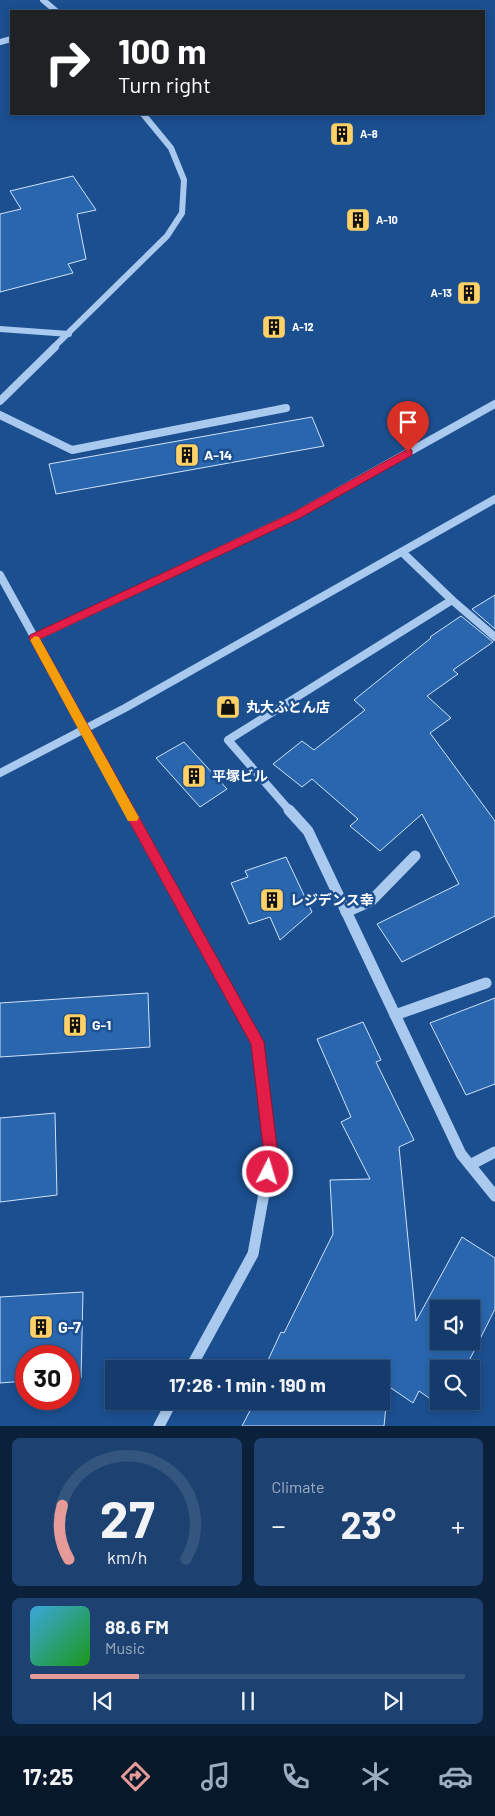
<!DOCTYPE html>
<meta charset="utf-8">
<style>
:root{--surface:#143b6b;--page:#1d4271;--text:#f1f3f6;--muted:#9dadc1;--line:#33557e;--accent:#e69b98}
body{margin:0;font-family:Barlow,"Noto Sans JP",sans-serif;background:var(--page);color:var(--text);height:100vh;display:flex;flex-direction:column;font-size:19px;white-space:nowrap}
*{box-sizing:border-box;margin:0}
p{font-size:16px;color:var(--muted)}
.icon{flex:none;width:28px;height:28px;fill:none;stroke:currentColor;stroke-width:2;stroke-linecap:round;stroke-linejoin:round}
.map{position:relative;height:1426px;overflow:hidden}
.side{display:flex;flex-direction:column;gap:12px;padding:12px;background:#0b203b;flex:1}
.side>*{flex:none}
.top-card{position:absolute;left:10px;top:10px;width:475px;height:105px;border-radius:0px;box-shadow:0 2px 8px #0003,0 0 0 1px var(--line);background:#202124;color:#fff;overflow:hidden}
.fabs{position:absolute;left:430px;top:1300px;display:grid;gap:10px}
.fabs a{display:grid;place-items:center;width:50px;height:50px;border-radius:0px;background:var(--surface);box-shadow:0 2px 8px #0003,0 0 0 1px var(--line);font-size:25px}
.speed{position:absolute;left:15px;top:1345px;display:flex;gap:10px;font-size:25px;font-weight:700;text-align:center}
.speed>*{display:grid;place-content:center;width:65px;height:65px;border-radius:50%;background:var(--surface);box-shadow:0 2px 8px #0003,0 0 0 1px var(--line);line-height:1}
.speed .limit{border:8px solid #d22;background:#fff;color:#111}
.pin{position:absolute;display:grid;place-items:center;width:42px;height:42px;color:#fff;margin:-51px -21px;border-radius:50% 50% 50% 0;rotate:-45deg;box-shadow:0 0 5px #0007}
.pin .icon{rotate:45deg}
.me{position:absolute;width:55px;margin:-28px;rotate:5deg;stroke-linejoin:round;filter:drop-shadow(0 0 4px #0008)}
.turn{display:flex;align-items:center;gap:18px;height:105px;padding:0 25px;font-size:22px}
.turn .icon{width:65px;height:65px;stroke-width:2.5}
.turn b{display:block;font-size:35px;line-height:42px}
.big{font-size:38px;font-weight:700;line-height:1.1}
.side .widget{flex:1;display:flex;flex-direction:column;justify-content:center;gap:8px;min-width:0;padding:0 18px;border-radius:8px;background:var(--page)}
.side .dial{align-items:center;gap:0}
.dial svg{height:130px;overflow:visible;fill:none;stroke:var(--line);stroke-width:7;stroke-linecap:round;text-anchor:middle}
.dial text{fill:var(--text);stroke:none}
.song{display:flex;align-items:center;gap:15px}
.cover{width:60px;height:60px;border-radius:8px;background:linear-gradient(135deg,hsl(200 70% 55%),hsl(120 70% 35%))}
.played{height:5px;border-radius:2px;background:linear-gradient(90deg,var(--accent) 25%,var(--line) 25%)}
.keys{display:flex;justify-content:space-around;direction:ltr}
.heat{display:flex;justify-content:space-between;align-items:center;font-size:28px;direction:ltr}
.side .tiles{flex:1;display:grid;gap:12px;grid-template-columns:1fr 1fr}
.widget:last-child{grid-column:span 2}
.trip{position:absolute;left:105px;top:1360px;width:285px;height:50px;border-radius:0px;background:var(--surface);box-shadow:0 2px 8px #0003,0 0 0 1px var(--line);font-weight:700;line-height:50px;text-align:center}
.dock{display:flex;height:80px;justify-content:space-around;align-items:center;background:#08182b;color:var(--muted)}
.dock .icon{width:35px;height:35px}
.dock .selected{color:var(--accent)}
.dock b{font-size:22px;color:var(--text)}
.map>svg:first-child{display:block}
</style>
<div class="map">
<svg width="495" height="1426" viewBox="0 0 495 1426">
<rect width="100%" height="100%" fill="#1b4f8f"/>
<g fill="#2a66ad" stroke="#cfe3fa" fill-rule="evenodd">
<path d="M73 176 96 210 77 214 86 259 68 264 73 273 0 292V214L21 209 10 191Z"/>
<path d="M312 417 324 446 56 494 49 464Z"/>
<path d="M495 595V629L472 609Z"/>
<path d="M461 616 493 642 453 670 458 674 427 696 451 718 430 733 495 821V916L402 962 377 924 459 884 422 814 380 851 350 826 358 819 312 779 302 787 273 764 302 741 314 750 365 710 354 700 431 638 430 637Z"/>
<path d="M184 742 227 789 200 807 156 758Z"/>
<path d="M286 857 312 912 280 940 270 917 249 924 231 883 248 877 245 871Z"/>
<path d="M148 993 150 1047 0 1057V1003Z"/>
<path d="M495 998V1084L466 1095 430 1023Z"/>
<path d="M363 1022 381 1060 376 1062 414 1140 399 1147 416 1321 462 1237 495 1258V1309L465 1369H439V1401H448L445 1409 419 1391 413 1403 388 1386 384 1426H242L255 1401H381V1369H264L281 1332 284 1333 333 1234 330 1180 370 1179 341 1122 351 1117 317 1039ZM439 1309H471V1341H439Z"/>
<path d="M55 1113 57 1195 0 1202V1118Z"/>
<path d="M83 1292 81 1378 69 1379V1356H26V1381L0 1383V1297Z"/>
</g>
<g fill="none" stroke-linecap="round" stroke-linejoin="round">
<g stroke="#a9c9ee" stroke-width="6">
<path d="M43 0 56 11"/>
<path d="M0 42 11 39"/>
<path d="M0 329 69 334"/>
<path d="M53 348 167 236 182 213 184 180 171 148 143 114"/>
</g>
<g stroke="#a9c9ee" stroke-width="8">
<path d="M0 401 55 347"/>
<path d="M0 415 72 450 286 408"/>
<path d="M0 575 130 811"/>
<path d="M452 600 495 637"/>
<path d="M34 638 296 515 495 404"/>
<path d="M0 773 125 708 495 499"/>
<path d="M290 811 228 740 452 600 402 552"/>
</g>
<g stroke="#a9c9ee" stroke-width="11">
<path d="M129 810 257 1043 271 1155 253 1254 190 1369"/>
<path d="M289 810 308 831 461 1154 495 1196"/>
<path d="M346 912 371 901 415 856"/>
<path d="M395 1015 486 983"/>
<path d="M470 1165 495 1152"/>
<path d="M159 1426 172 1401"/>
</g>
</g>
<path fill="#e11d48" stroke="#92132f" d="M408 449 412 450V455L300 518 40 639 264 1042 278 1155 273 1177 268 1179 263 1177 260 1172 264 1155 251 1044 29 638 30 635 292 513Z"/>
<path fill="#f59e0b" d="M35 636 39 637 137 814 139 817 137 821H128L30 640Z"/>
<defs>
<symbol id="building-square" viewBox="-11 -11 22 22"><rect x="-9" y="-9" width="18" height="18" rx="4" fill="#ffd166" stroke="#1b4f8f"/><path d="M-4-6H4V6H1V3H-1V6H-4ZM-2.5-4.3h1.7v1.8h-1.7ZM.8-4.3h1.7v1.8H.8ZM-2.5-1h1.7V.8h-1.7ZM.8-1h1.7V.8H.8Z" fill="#111"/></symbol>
<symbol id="shop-square" viewBox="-11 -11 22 22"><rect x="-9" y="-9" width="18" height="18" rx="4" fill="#ffd166" stroke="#1b4f8f"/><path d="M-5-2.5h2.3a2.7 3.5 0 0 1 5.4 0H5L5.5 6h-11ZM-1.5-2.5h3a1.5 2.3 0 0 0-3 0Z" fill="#111"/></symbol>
</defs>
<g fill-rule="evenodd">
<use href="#building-square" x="328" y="120" width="28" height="28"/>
<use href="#building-square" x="344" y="206" width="28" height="28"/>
<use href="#building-square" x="455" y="279" width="28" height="28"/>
<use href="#building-square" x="260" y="313" width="28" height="28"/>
<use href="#building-square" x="173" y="441" width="28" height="28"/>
<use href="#shop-square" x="214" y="693" width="28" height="28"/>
<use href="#building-square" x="180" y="762" width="28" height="28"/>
<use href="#building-square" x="258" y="886" width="28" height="28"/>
<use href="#building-square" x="61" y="1011" width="28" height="28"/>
<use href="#building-square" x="27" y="1313" width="28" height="28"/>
</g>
<g text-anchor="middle" stroke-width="5" stroke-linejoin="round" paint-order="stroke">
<g font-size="11" font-weight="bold" fill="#fff" stroke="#1b4f8f" text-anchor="start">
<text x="360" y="138">A-8</text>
<text x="376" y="224">A-10</text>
<text x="452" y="297" text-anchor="end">A-13</text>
<text x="292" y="331">A-12</text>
</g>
<g font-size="14" font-weight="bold" fill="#fff" stroke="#1b4f8f" text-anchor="start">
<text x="204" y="460">A-14</text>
<text x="246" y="712">丸大ふとん店</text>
<text x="212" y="781">平塚ビル</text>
<text x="290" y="905">レジデンス幸</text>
<text x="92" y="1030">G-1</text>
</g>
<g font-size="16" font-weight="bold" fill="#fff" stroke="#1b4f8f" text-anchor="start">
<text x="58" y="1333">G-7</text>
</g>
</g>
</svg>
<div class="fabs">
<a><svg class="icon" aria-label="sound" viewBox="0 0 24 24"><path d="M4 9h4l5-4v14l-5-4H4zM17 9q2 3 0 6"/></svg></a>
<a><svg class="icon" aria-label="search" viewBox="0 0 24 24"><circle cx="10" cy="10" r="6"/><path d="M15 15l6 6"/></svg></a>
</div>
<div class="speed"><div class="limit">30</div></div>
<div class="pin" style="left:408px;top:452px;background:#d93025"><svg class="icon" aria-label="arrive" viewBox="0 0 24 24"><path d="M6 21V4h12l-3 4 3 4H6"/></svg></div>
<svg class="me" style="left:268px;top:1172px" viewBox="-20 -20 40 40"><circle r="17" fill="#e11d48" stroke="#fff" stroke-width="3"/><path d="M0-11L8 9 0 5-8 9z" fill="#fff"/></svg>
<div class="trip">17:26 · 1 min · 190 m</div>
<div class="top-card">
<div class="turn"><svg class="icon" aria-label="right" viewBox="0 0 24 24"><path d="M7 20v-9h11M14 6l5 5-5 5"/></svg><div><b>100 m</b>Turn right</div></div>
</div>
</div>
<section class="side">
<div class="tiles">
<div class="widget dial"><svg viewBox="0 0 100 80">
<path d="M14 69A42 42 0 1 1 86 69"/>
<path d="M14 69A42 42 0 0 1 10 36" stroke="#e69b98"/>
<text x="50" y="56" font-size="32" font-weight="700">27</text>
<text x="50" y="72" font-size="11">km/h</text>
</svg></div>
<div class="widget"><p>Climate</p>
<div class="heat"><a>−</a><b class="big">23°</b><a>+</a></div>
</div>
<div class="widget">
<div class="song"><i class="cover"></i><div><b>88.6 FM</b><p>Music</p></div></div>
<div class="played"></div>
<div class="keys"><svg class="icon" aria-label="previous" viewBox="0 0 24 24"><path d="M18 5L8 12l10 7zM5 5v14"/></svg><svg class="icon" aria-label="pause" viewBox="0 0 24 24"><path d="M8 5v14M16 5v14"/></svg><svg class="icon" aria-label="next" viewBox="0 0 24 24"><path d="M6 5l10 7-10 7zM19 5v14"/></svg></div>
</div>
</div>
</section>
<nav class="dock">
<b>17:25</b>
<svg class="icon selected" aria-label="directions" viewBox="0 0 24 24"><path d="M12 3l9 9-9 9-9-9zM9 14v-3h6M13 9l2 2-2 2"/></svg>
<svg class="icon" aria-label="music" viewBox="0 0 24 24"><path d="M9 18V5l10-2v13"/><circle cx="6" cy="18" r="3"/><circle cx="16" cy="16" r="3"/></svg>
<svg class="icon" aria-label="phone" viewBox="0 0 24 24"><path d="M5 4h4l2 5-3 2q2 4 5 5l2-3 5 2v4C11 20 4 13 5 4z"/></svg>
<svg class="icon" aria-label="climate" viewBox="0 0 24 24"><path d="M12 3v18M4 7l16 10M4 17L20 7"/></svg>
<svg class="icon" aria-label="car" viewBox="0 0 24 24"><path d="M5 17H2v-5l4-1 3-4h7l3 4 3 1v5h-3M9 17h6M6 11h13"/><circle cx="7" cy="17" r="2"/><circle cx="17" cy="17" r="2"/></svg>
</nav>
